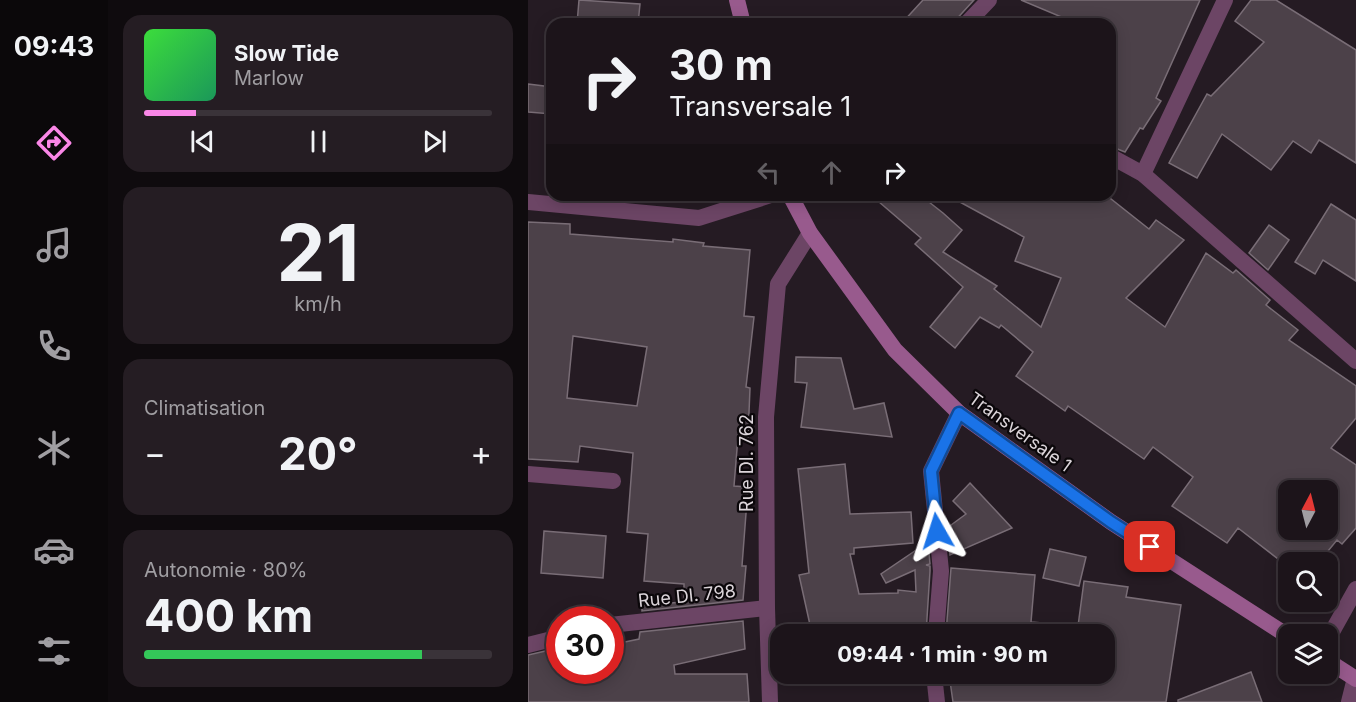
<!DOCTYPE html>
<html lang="fr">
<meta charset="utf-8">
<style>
:root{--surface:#1c141a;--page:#251d23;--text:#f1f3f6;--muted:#a09ea2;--line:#3a3339;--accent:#fa87e7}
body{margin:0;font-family:Inter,sans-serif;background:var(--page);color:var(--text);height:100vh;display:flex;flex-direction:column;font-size:22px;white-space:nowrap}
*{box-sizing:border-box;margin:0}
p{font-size:20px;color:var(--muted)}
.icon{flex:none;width:33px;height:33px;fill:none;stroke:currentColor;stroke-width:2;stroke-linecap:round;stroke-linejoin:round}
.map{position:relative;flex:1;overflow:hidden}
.sheet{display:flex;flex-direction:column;gap:15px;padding:15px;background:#0f0b0e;width:420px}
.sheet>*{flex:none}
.hud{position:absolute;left:18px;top:18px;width:570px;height:183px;border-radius:18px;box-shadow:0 3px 15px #0003,0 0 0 2px var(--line);background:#1c141a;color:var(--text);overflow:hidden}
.needle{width:39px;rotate:7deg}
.fabs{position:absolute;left:750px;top:480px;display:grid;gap:12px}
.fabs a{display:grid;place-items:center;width:60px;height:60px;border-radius:12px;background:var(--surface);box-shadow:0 3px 15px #0003,0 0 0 2px var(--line);font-size:30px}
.speed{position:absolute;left:18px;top:606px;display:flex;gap:12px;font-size:30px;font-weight:700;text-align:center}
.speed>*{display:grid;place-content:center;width:78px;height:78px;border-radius:50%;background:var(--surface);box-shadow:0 3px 15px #0003,0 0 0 2px var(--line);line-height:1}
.speed .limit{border:9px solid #d22;background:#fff;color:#111}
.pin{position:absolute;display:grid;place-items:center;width:51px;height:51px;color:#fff;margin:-26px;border-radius:12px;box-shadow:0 3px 9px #0006}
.me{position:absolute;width:66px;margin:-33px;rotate:354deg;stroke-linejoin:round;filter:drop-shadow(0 0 4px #0008)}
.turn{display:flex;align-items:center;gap:21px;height:126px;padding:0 24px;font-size:27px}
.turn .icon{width:78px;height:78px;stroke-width:2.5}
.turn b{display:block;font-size:42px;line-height:51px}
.lanes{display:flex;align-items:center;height:57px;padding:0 24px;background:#0003;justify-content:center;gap:30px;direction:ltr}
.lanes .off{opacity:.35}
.big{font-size:45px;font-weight:700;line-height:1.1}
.sheet .tile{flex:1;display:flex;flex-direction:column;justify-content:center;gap:9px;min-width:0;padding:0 21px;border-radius:18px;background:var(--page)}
.sheet .dial{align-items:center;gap:0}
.dial b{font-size:78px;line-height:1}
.song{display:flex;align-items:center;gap:18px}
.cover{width:72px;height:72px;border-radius:9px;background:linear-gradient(135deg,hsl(120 70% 55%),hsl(150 70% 35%))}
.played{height:6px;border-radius:3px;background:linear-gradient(90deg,var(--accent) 15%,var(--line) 15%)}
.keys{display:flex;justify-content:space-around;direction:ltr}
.heat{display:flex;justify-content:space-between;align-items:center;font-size:33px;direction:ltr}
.charge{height:9px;border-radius:4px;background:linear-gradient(90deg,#34c759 80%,var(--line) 0)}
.trip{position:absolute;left:242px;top:624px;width:345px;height:60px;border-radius:18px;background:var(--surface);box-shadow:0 3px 15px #0003,0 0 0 2px var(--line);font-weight:700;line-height:60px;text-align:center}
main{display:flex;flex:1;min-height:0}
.dock{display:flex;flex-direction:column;width:108px;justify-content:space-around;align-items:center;background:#0b080a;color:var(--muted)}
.dock .icon{width:42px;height:42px}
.dock .on{color:var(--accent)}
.dock b{font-size:27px;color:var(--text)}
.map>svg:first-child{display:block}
</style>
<main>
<nav class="dock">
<b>09:43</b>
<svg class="icon on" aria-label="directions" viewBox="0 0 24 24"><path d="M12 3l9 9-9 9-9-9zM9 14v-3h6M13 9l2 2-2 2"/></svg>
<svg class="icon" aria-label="music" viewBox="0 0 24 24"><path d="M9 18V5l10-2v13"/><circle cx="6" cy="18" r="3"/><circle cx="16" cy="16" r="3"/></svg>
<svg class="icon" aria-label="phone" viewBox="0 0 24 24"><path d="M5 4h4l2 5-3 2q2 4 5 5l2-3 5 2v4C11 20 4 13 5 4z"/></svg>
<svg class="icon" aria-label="climate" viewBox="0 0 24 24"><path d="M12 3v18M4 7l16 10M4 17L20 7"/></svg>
<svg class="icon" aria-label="car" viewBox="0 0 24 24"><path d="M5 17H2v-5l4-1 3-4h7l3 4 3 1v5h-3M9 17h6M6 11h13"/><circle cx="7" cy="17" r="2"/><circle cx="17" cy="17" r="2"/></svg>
<svg class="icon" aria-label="filters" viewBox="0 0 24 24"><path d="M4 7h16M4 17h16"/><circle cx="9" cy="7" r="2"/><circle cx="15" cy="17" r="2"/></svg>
</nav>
<section class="sheet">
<div class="tile">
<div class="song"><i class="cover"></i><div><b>Slow Tide</b><p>Marlow</p></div></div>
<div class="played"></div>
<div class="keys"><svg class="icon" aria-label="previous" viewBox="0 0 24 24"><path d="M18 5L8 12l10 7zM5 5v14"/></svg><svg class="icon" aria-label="pause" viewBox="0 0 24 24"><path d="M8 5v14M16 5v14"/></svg><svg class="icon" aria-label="next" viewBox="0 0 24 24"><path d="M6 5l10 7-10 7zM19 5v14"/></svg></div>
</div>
<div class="tile dial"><b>21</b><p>km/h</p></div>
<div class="tile"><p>Climatisation</p>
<div class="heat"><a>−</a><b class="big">20°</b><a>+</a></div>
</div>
<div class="tile"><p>Autonomie · 80%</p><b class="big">400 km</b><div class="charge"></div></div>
</section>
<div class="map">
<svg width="828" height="702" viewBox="0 0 828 702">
<rect width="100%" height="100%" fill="#251b23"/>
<g fill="#4c4149" stroke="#796d76" stroke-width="1.5" fill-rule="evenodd">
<path d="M51 0 112 4 110 24H49Z"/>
<path d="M395 0H446L424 24H373Z"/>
<path d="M493 0H672L628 98 633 101 615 129 612 128 597 152 582 146V24H550Z"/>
<path d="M723 0H748L828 50V163L791 140 783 153 765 141 743 170 694 134 669 178 641 163 679 94 683 96 736 42 707 21Z"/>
<path d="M0 84 24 87V114L0 112Z"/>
<path d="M343 195H392L415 213 434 230 415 252 469 286 466 289 513 327 533 278 487 261 496 237 419 195H578L621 229 628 220 656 240 598 298 637 327 678 253 705 273 708 270 742 300 738 305 770 330 761 340 828 386V418L803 448 828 465V528L814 544 809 540 791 562H754L710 528 699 543 644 506 665 477 625 447 616 459 540 406 537 411 488 376 505 352 473 325 471 328 452 317 427 348 402 327 435 287 387 244 393 238ZM760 490H800V530H760Z"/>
<path d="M803 204 828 220V281L795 260 787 274 767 262Z"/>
<path d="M0 222 42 224V234L145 242V239L176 243 175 246 222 250 216 316 226 317 218 387 222 388 220 437H210L206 486 220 487 214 566H218L215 600 114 611V605L156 602V584L116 581 120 534 99 532 105 453 52 446 50 462 0 459ZM45 336 119 347 109 406 39 398Z"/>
<path d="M741 225 761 240 740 270 721 253Z"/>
<path d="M268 357 313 358 326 409 356 403 364 437 273 427 279 383 267 382Z"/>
<path d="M317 464 322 514 383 512 385 543 326 548V554H322L331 594 370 593V590L388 592 387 570 358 583 353 574 400 542 402 564 398 565 402 566V571L398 634H350L351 628 346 626 310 628 284 634 271 575 281 573 270 469Z"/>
<path d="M442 483 484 528 422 555 419 528 438 514 425 501Z"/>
<path d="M16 531 78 536 75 578 13 573Z"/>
<path d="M522 549 558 557 551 586 515 578Z"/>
<path d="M423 568 507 575 503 622 550 626 556 581 600 587 598 597 653 605 638 702H425L421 674H576V634H418Z"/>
<path d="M215 621 217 649 146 665 147 674H219L221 702H0V655L22 650 28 670H82V645L111 639 112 632Z"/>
<path d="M723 672 734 702H650V700Z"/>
</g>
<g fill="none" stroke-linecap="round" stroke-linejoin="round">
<g stroke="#6c4565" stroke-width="16">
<path d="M438 24 461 0"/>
<path d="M582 156 615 174 828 361"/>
<path d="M615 174 697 0"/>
<path d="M0 202 171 218 243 195"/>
<path d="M0 474 85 481"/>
<path d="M82 625 239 608"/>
<path d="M408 634 413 571 403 471 431 413"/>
<path d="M800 639 828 589"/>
<path d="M0 645 32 637"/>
<path d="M406 674 409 702"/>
<path d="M821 702 827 678"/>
</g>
<path stroke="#6c4565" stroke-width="16" d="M242 702 239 608 238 417 250 284 282 233"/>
<g stroke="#985a8d" stroke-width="16">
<path d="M209 0 215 24"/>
<path d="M262 195 282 233 367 350 431 413 583 522 760 636"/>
<path d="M800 661 828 679"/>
</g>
</g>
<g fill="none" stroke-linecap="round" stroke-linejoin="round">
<defs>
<path id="route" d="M409 531 403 471 431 413 583 522 622 547"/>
</defs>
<use href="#route" stroke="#114b97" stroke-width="15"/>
<use href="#route" stroke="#1a73e8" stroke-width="10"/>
</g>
<g text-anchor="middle" stroke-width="4.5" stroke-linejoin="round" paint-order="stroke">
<g font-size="18" fill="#dbd4d9" stroke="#0b070a">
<text transform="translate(492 432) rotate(36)" y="6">Transversale 1</text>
<text transform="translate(219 463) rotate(-90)" y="6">Rue DI. 762</text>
<text transform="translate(159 596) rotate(-6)" y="6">Rue DI. 798</text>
</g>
</g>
</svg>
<div class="fabs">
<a><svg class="needle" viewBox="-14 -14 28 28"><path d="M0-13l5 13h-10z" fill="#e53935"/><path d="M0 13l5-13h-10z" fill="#a09ea2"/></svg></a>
<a><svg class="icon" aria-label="search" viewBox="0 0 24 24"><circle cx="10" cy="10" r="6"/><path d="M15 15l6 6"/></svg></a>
<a><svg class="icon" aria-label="layers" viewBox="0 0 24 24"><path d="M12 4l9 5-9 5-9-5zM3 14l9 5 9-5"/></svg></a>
</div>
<div class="speed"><div class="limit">30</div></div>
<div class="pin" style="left:622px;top:547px;background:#d93025"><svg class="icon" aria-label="arrive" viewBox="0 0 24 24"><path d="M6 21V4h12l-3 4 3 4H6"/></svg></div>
<svg class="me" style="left:409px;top:531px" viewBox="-20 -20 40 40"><path d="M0-17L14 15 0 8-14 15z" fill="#1a73e8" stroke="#fff" stroke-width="4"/></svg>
<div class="trip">09:44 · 1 min · 90 m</div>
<div class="hud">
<div class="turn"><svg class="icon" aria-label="right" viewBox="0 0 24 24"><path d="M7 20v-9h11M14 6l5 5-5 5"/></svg><div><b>30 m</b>Transversale 1</div></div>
<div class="lanes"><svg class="icon off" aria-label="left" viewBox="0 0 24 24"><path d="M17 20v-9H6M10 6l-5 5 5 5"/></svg><svg class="icon off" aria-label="ahead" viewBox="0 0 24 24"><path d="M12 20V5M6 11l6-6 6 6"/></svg><svg class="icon" aria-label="right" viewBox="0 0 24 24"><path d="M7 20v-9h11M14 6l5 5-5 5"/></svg></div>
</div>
</div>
</main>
